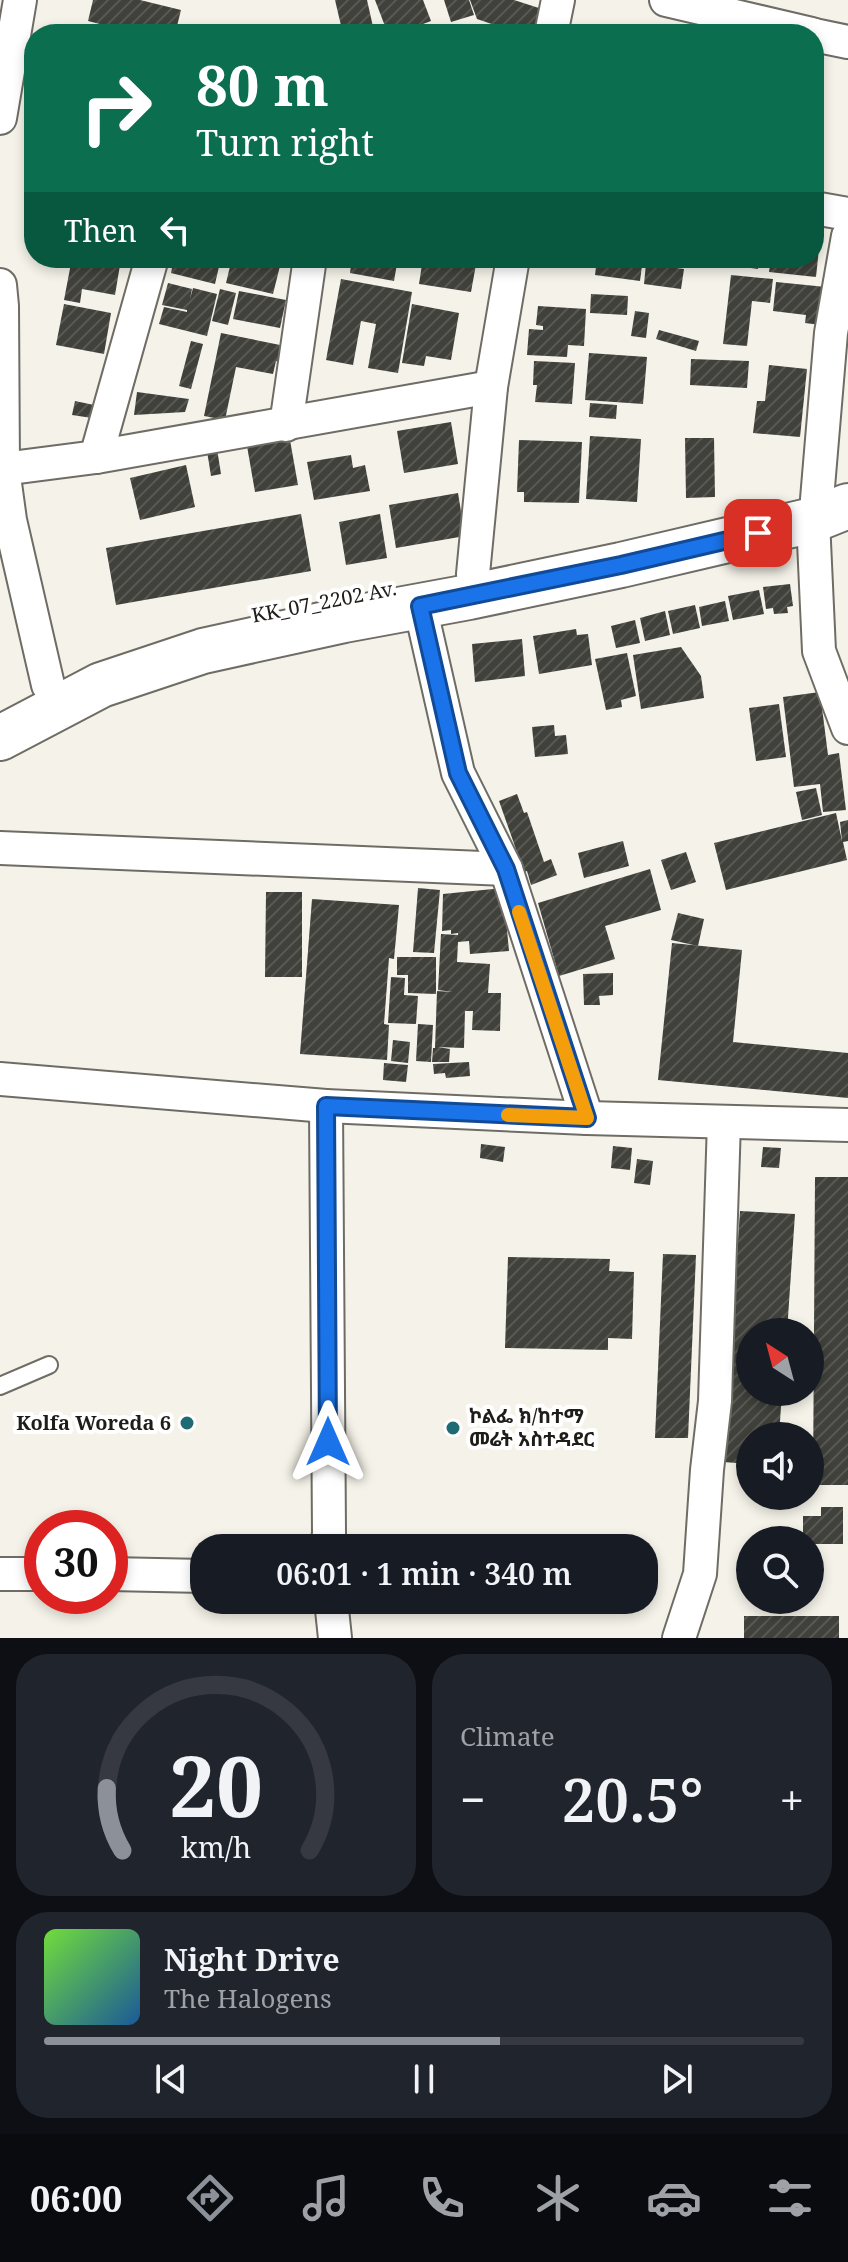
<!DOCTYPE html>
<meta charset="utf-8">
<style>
:root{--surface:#171b24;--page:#20242c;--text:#f1f3f6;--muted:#9ea1a6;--line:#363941;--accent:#8c9099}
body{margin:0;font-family:"Noto Serif","Noto Sans Ethiopic",serif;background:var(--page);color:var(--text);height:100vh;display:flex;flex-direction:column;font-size:30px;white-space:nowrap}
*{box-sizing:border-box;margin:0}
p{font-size:26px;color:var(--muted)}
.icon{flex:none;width:44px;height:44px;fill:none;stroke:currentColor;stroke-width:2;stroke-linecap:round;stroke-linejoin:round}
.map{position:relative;height:1638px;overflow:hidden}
.side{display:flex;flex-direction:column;gap:16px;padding:16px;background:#0d0f14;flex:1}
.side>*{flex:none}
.guide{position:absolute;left:24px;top:24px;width:800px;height:244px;border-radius:32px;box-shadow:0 4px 12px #0003;background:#0b6e4f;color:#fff;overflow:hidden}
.needle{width:52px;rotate:324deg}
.tools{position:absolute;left:736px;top:1318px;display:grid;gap:16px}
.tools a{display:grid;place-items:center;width:88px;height:88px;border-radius:50%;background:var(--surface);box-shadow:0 4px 12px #0003;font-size:40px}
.speed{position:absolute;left:24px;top:1510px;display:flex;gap:16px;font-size:40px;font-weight:700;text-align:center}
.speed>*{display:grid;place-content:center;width:104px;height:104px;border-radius:50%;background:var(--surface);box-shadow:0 4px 12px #0003;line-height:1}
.speed .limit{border:12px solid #d22;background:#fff;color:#111}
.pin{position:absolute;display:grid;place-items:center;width:68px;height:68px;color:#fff;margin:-34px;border-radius:16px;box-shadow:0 4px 12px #0006}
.me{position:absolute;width:88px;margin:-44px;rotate:0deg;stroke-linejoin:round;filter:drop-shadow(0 0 6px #0008)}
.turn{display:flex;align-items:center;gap:28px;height:168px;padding:0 40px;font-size:36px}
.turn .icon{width:104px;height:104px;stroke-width:2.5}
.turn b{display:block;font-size:56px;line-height:68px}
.then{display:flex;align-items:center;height:76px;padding:0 40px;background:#0003;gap:16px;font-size:30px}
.big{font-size:60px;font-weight:600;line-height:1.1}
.side .tile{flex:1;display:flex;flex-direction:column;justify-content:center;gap:12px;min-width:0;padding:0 28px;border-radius:32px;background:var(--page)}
.side .dial{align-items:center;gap:0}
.dial svg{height:208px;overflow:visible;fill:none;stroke:var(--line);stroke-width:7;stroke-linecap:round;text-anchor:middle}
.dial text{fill:var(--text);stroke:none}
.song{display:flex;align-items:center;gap:24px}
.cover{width:96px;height:96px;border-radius:12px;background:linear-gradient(135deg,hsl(100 70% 55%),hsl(210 70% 35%))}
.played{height:8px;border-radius:4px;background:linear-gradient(90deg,var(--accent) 60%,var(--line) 60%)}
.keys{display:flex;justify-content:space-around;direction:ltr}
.heat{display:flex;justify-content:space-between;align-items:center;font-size:44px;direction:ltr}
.side .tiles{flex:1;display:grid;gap:16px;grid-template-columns:1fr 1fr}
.tile:last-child{grid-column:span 2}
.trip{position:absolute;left:190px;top:1534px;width:468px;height:80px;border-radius:32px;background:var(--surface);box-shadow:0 4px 12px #0003;font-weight:600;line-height:80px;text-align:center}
.tab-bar{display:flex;height:128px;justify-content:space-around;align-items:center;background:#090b0e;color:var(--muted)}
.tab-bar .icon{width:56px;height:56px}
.tab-bar .current{color:var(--accent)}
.tab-bar b{font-size:36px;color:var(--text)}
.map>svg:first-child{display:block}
</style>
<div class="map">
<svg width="848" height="1638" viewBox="0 0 848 1638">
<defs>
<pattern id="building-hatch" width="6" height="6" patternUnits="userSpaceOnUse" patternTransform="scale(2)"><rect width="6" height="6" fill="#3f413a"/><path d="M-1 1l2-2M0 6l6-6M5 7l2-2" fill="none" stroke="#585954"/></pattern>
</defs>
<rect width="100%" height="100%" fill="#f5f3e9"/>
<g fill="url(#building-hatch)">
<path d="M93 0H140L181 10 175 34H139L88 21Z"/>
<path d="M335 0H367L374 31 363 34H343Z"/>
<path d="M375 0H423L431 21 396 34H388Z"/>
<path d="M444 0H469L474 15 451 22Z"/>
<path d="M470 0H514L545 10 535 34H521L477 19Z"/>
<path d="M814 229 821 230 816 277 769 272 771 258H814Z"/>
<path d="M72 258 120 265 115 295 82 289 80 303 64 300Z"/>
<path d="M174 258H221L215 284 171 273Z"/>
<path d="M232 258H263L281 262 273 294 226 283Z"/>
<path d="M352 258H398L394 281 350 273Z"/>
<path d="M423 258 477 259 471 292 419 284Z"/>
<path d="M597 258H643L640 281 595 275Z"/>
<path d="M736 258H759L758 269 736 266Z"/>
<path d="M646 264 684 269 681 289 644 284Z"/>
<path d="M731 275 773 279 770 303 752 301 747 346 723 344Z"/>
<path d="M341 279 412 292 398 373 368 368 376 324 361 321 353 365 326 360Z"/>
<path d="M776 282 826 287 821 325 805 323 806 315 773 311Z"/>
<path d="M168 283 192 289 190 299 193 288 217 294 207 336 159 324 164 307 187 312V310L162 305Z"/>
<path d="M220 289 236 293 228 325 212 321Z"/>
<path d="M239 291 286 300 280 328 233 319Z"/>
<path d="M591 294 628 296 627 315 590 313Z"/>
<path d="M64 304 111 313 104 354 56 345Z"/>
<path d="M412 304 459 313 451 360 426 356 424 366 402 363Z"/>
<path d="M538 306 586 309 584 346 568 345 567 357 527 355 529 329 543 330V326L536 325Z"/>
<path d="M635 311 649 313 646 338 631 336Z"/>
<path d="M659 330 699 341 696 351 656 339Z"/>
<path d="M221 333 285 346 282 363 276 361 273 374 236 367 225 420 204 416Z"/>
<path d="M191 341 203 344 191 389 179 386Z"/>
<path d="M589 353 647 357 643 404 585 400Z"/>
<path d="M691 359 749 361 747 388 690 385Z"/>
<path d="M534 361 575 363 572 404 535 402 537 385H533Z"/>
<path d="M769 365 807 369 800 437 753 433 757 401H765Z"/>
<path d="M137 392 189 399 185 412 134 415Z"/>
<path d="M75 401 94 405 92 418 72 415Z"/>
<path d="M590 403 617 405 616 419 589 417Z"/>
<path d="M451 422 458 464 404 473 397 431Z"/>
<path d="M288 429 298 485 255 492 247 446Z"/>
<path d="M590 436 641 439 637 502 586 499Z"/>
<path d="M685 438H714L715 497 686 498Z"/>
<path d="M519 440 582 442 579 503 524 502V492H517Z"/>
<path d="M217 449 221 474 211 476 207 451Z"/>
<path d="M351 455 353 468 365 465 370 491 314 500 307 462Z"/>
<path d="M186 465 195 507 140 520 130 478Z"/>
<path d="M458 493 465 536 396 548 389 505Z"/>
<path d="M301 514 311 571 116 605 106 548Z"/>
<path d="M380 514 387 558 346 565 339 522Z"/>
<path d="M790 584 793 606 787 607 788 613 774 614 773 608 766 609 763 587Z"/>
<path d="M759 590 764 614 733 620 728 596Z"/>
<path d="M725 601 729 621 702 626 699 607Z"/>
<path d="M695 605 700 628 673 634 668 611Z"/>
<path d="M665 611 670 635 645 641 640 618Z"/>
<path d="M635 620 640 643 616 648 611 626Z"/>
<path d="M576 629 577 635 588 634 592 665 539 674 533 636Z"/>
<path d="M522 639 525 676 475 682 472 644Z"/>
<path d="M681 647 701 676 704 698 641 709 633 655Z"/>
<path d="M627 653 636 696 621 700 622 707 606 710 595 659Z"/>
<path d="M820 692 828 755 839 753 846 810 823 812 820 784 794 787 783 697Z"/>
<path d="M779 704 786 757 756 761 749 708Z"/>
<path d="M554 725 555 736 566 735 568 754 535 757 532 727Z"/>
<path d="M816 788 822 815 802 820 796 792Z"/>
<path d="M517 794 524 813 527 812 544 862 551 859 557 875 531 885 527 871 524 872 499 801Z"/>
<path d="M836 813 842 841 840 822 848 820V841L843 842 847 860 726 890 714 843Z"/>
<path d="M623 841 629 866 584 878 578 853Z"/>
<path d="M686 852 696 882 671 890 661 860Z"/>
<path d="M650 869 661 910 605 926 615 959 559 976 538 903Z"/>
<path d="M418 888 440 890 434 953 413 952Z"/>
<path d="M503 888 509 951 470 954 469 941 458 942 457 962 490 964 488 993H501L500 1031 472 1030 473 1011H465L464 1048 438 1047 450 1049 449 1062H432L433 1048H435L437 991 453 992 438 990 441 934 458 935V933L451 934V930L442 931 443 894Z"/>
<path d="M266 892H302V977H265Z"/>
<path d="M312 899 399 905 394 959 389 958 384 1024 389 1025 387 1060 300 1054Z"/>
<path d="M678 913 704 919 698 946 671 940Z"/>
<path d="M672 943 742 950 733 1042 848 1053V1098L658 1080Z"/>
<path d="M397 957H436V994L408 993V975H397Z"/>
<path d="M613 973V995L599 996 600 1005H584L583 974Z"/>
<path d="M391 977 405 978 404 995 418 996 416 1024 388 1023Z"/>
<path d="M418 1024 433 1025 431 1062 416 1061Z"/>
<path d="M393 1040 410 1042 408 1063 391 1061Z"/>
<path d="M469 1062 470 1076 446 1078 445 1073 434 1074 433 1064Z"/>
<path d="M384 1063 408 1065 406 1082 383 1080Z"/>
<path d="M481 1144 505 1147 503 1162 480 1158Z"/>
<path d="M613 1146 632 1148 630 1170 611 1168Z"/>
<path d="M763 1147 781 1148 779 1168 761 1167Z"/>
<path d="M637 1159 653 1161 650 1185 634 1183Z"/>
<path d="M815 1177H848V1485H813Z"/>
<path d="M740 1211 795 1214 787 1332H750V1392H782L779 1436H750V1464L723 1462Z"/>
<path d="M663 1254 696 1255 688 1438H655Z"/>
<path d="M508 1257 610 1259 609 1271 634 1272 632 1339 608 1338V1350L505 1348Z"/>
<path d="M821 1507H843V1544H810V1540H803V1516H821Z"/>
<rect x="744" y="1616" width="95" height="22"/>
</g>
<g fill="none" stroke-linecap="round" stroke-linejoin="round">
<defs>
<path id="service" d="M0 1386 49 1365"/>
<g id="minor">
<path d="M666 0 812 34"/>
<path d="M551 34 558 0"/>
<path d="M814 35 848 42"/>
<path d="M0 118 20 0"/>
<path d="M814 208 848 214"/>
<path d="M152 258 96 457 491 387"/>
<path d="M0 285 2 306 3 469 10 520 48 685"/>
<path d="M286 425 310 258"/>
<path d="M3 469 96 457"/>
<path d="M817 499 831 333 848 236"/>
<path d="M813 520 819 651 848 728"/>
<path d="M473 574 491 387 513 258"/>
<path d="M0 848 506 869"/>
<path d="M0 1079 326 1106 587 1118 506 869 458 773 420 606"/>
<path d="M326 1106 329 1533 327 1548"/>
<path d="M587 1118 848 1125"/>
<path d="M0 1574H42"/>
<path d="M110 1574 204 1576"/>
<path d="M331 1600 335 1638"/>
<path d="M679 1638 700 1574 707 1470 715 1401 724 1122"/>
</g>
<path id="primary" d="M0 738 101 685 203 651 344 620 469 597 621 565 813 520 848 506"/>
</defs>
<use href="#service" stroke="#6e6c64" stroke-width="20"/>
<use href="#minor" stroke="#6e6c64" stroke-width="36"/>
<use href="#primary" stroke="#6e6c64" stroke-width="48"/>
<use href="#service" stroke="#fff" stroke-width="16"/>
<use href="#minor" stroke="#fff" stroke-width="32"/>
<use href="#primary" stroke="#fff" stroke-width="44"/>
</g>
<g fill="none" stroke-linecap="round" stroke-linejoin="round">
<defs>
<path id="route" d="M328 1442 326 1106 587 1118 506 869 458 773 420 606 621 565 758 533"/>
</defs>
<use href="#route" stroke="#114b97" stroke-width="20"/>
<use href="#route" stroke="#1a73e8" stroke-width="14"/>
<path stroke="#f59e0b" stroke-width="14" d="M508 1115 587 1118 519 912"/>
</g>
<g fill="#206a74" stroke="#fff" stroke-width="3">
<circle cx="187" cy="1423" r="8"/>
<circle cx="453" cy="1428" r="8"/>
</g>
<g text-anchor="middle" stroke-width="8" stroke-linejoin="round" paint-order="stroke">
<g font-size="20" fill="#1e1d1a" stroke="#fff">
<text transform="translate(324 602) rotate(-11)" y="7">KK_07_2202 Av.</text>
</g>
<g font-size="20" font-weight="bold" fill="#1e1d1a" stroke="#fff" text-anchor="start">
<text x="469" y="1423">ኮልፌ ክ/ከተማ<tspan x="469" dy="23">መሬት አስተዳደር</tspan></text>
<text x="171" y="1430" text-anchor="end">Kolfa Woreda 6</text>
</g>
</g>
</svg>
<div class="tools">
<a><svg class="needle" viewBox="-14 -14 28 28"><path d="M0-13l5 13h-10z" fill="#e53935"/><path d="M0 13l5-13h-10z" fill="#9ea1a6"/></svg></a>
<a><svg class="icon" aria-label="sound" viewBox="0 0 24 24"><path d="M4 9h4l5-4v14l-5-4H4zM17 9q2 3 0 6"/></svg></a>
<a><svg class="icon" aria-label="search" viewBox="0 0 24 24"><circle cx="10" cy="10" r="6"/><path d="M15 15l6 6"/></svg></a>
</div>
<div class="speed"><div class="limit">30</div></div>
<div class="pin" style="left:758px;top:533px;background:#d93025"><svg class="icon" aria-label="arrive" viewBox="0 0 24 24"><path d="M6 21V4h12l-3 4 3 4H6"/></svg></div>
<svg class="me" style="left:328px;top:1442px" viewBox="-20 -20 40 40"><path d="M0-17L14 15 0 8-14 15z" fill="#1a73e8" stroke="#fff" stroke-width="4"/></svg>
<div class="trip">06:01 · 1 min · 340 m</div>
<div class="guide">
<div class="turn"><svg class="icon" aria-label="right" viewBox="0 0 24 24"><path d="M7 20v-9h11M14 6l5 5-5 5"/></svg><div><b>80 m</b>Turn right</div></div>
<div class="then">Then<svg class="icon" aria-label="left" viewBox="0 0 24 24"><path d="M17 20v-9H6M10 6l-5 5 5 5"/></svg></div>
</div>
</div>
<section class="side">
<div class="tiles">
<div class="tile dial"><svg viewBox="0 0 100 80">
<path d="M14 69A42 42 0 1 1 86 69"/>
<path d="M14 69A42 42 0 0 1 8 45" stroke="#8c9099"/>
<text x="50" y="56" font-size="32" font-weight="700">20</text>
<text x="50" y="72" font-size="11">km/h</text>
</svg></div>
<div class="tile"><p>Climate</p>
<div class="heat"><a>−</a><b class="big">20.5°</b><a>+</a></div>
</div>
<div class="tile">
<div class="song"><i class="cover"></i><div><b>Night Drive</b><p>The Halogens</p></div></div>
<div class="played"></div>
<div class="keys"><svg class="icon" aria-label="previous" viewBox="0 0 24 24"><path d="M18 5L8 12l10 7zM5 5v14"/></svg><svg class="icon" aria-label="pause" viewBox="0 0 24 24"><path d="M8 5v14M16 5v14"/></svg><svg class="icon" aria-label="next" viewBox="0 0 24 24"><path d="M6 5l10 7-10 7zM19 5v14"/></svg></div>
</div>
</div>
</section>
<nav class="tab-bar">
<b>06:00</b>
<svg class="icon current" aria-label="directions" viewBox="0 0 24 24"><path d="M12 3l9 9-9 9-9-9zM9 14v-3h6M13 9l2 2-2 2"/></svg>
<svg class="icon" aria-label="music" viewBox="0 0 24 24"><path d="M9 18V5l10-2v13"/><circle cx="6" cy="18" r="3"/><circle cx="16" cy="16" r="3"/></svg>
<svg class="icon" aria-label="phone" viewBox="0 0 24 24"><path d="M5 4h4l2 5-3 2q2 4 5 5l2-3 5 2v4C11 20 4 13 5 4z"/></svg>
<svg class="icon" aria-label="climate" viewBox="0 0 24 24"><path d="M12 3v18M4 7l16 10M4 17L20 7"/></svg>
<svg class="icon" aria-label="car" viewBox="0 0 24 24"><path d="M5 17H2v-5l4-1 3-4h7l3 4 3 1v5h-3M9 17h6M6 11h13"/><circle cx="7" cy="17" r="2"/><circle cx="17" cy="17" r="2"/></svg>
<svg class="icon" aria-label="filters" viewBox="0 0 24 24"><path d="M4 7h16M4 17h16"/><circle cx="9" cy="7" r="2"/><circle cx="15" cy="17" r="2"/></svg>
</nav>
